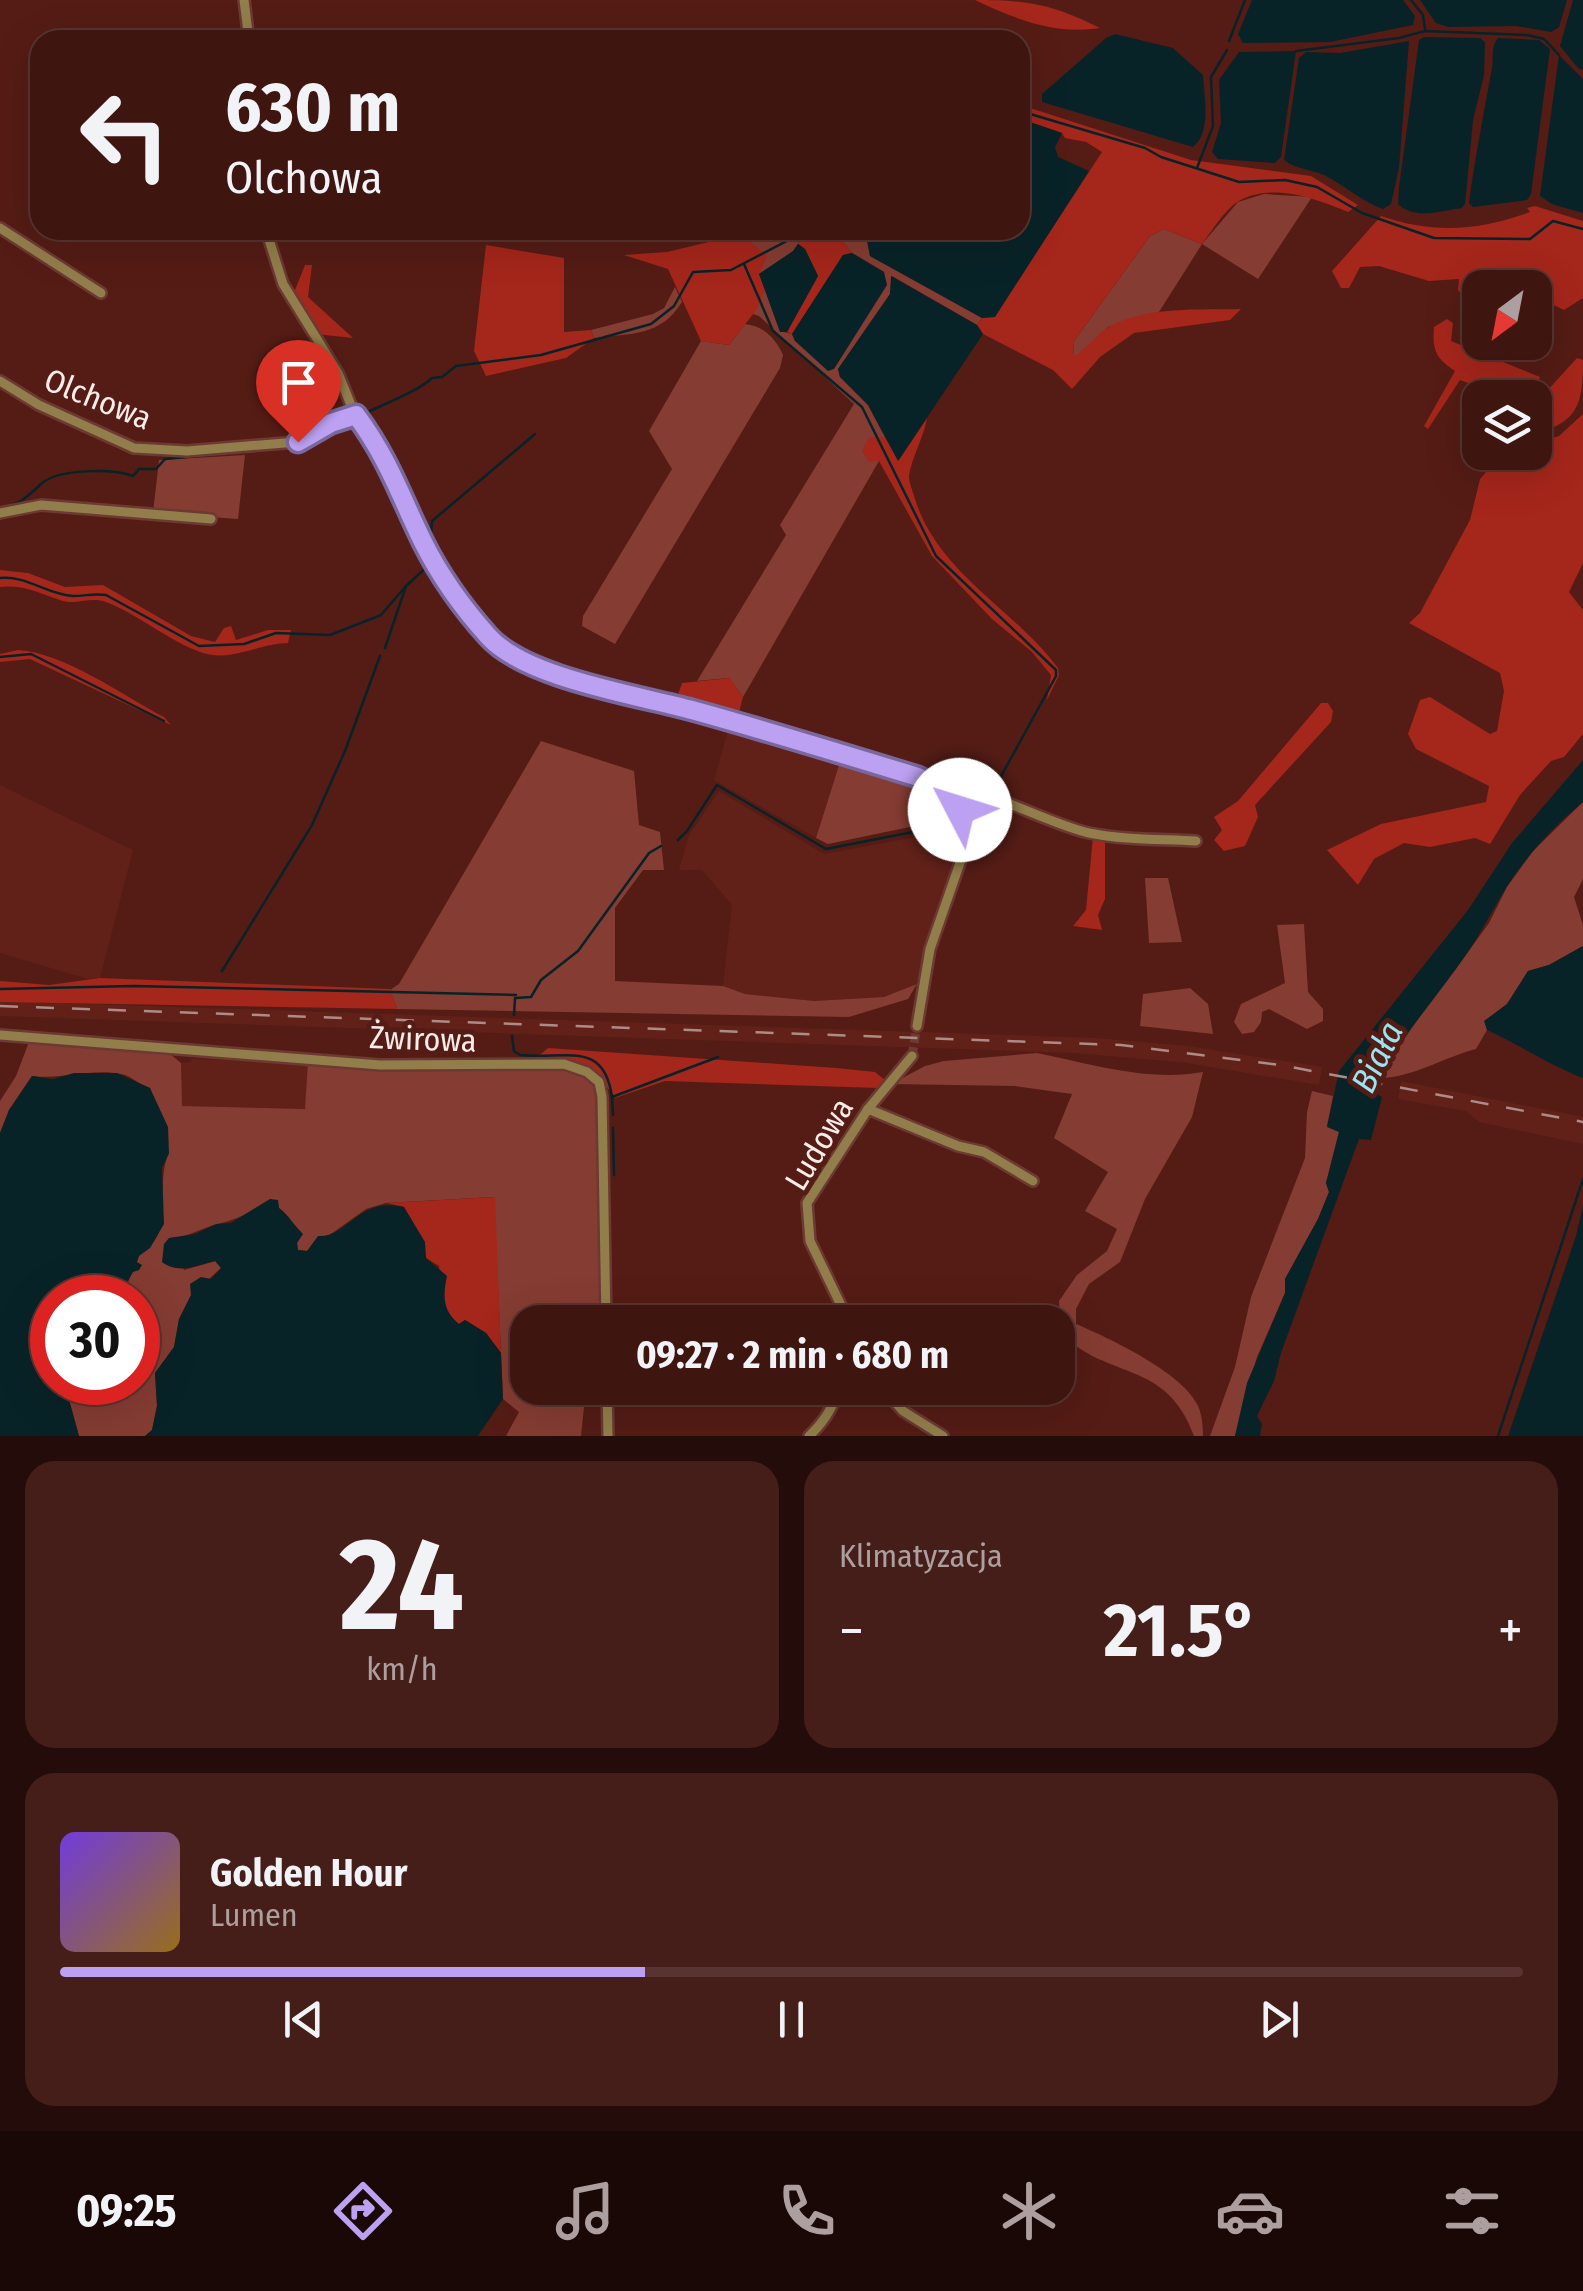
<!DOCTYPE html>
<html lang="pl">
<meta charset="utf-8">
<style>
:root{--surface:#3f1510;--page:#461e19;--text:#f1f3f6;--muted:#ad9f9f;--line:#583430;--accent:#bca0f2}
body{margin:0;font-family:"Fira Sans Condensed",sans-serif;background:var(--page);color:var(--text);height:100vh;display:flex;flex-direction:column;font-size:38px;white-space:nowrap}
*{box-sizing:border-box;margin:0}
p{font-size:32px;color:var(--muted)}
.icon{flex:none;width:55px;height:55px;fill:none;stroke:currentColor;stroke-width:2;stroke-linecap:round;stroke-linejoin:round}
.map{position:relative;height:1436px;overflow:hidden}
.panel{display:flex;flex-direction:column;gap:25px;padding:25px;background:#230c09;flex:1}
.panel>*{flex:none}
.banner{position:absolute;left:30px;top:30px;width:1000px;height:210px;border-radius:30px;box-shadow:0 10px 40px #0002,0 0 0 2px var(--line);background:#3f1510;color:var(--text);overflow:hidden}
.needle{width:65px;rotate:212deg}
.tools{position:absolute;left:1462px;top:270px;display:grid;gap:20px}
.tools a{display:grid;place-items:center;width:90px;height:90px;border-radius:20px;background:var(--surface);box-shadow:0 10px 40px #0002,0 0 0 2px var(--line);font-size:50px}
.speed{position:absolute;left:30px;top:1275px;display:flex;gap:20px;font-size:50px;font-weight:700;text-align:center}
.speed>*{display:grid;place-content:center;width:130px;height:130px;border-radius:50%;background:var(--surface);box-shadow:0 10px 40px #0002,0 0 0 2px var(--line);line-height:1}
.speed .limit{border:15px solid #d22;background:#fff;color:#111}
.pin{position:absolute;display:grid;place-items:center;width:85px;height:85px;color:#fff;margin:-102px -42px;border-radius:50% 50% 50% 0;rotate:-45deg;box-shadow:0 0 10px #0007}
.pin .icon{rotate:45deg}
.me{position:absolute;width:110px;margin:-55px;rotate:310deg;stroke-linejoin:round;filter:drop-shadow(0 0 8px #0008)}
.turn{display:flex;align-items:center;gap:35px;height:210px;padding:0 30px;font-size:45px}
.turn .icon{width:130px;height:130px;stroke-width:2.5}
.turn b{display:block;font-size:70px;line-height:85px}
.big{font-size:75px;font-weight:700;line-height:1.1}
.panel .widget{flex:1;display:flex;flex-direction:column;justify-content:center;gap:15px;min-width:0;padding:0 35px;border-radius:30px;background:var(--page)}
.panel .dial{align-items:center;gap:0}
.dial b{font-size:130px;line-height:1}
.song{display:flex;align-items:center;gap:30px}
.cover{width:120px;height:120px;border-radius:15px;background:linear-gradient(135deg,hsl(260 70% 55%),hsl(40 70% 35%))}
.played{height:10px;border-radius:5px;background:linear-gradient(90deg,var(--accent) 40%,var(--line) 40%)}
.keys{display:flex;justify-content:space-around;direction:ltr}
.heat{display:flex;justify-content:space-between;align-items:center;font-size:55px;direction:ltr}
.panel .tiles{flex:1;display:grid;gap:25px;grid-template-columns:1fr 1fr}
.widget:last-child{grid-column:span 2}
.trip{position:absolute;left:510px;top:1305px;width:565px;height:100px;border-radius:30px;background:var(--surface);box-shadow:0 10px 40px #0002,0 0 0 2px var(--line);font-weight:700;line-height:100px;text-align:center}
.tabs{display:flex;height:160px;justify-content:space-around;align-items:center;background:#190806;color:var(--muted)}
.tabs .icon{width:70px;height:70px}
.tabs .active{color:var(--accent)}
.tabs b{font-size:45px;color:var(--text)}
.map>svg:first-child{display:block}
</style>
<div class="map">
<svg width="1583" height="1436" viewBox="0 0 1583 1436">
<rect width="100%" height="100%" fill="#541c15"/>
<g fill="#612119">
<path d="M730 724 841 759 816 838 714 780Z"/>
<path d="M0 785 133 850 100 978 88 979 0 953Z"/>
<path d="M719 791 824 854 960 829V848L940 899 917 984 884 997 814 1001 745 994 723 986 732 905 702 870H679L689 835Z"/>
<path d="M0 1001 1096 1038 1188 1046 1322 1067 1319 1085 1187 1063 1075 1053 0 1016Z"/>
<path d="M192 1059 308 1062 306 1109 181 1106V1063L190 1062Z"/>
<path d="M1401 1081 1583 1117V1144L1479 1122 1466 1111 1398 1099Z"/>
</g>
<g fill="#853c32">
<path d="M1264 194 1312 197 1258 279 1202 244 1159 312 1108 327 1089 348 1073 358 1074 341 1150 236 1164 229 1202 244 1238 202Z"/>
<path d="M758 230H805L794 251 759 274 742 234Z"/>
<path d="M865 230 870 256 982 318 977 325 892 276 890 294 838 369 840 377 868 405 885 437H869L879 461 743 697 729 678 697 681 786 535 780 525 854 404 759 316 753 314 765 289 780 331 792 334 795 341 884 272 852 253 835 231Z"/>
<path d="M675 287 682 302C660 337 632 333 594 338L591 330 653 314 664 308Z"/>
<path d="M745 324C764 326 776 339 783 355L780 368 615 644 582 626 583 616 672 469 649 431 701 341 729 345Z"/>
<path d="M245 455 238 519 153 513 159 460Z"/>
<path d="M541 741 634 771 639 825 660 832 664 870H643L615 908V981L723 986 745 994 814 1001 884 997 917 984 908 999 849 1017 397 1009 390 990 399 984Z"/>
<path d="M841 759 934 788 958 817 828 844 816 838Z"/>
<path d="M1583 802V879L1574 897 1583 925V946L1549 965 1528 971 1507 1004 1485 1021 1487 1030 1476 1049C1441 1058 1410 1080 1373 1078L1394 1054 1413 1022 1455 970 1489 923 1507 887 1533 851Z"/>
<path d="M1145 878H1168L1182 942 1149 943Z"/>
<path d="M1304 924 1308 992 1323 1009V1021L1307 1029 1269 1009 1262 1012 1261 1022 1254 1032 1242 1034 1234 1022 1241 1004 1285 983 1277 925Z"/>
<path d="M1190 988 1208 1004 1213 1034 1140 1026 1143 994Z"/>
<path d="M29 1042 170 1054 181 1063 182 1106 305 1109 308 1062 378 1069 460 1071 563 1068 585 1076 595 1084 601 1322H528V1388H586L581 1436H506L519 1412 503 1399 494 1197 386 1203 366 1209 307 1251 298 1250 297 1243 302 1233 271 1199C253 1211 239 1219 218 1224 200 1228 188 1238 169 1238L184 1270 216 1261 221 1268 191 1295 179 1319 174 1347 155 1373 157 1406 152 1430 145 1436H79L66 1389 67 1383 138 1382V1298L118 1297 125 1290 139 1255C178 1233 153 1186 169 1153L150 1088C139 1085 132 1076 121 1074 91 1068 62 1080 32 1076L9 1110 0 1133V1101L16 1076Z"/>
<path d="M1037 1053C1091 1064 1148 1082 1203 1072L1192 1117 1145 1199 1120 1262 1089 1284 1076 1309V1324C1109 1338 1181 1372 1197 1404 1202 1413 1203 1426 1203 1436H1194C1166 1358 1106 1381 1060 1332L1059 1301 1077 1275 1107 1251 1117 1229 1085 1211 1108 1172 1054 1138 1072 1094 1015 1086 891 1084 925 1066 944 1061Z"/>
<path d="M1312 1091 1333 1096 1327 1126 1339 1132 1326 1183 1329 1192 1318 1219 1285 1279V1293L1257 1357 1235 1436H1210L1235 1367 1251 1297 1305 1158 1307 1112Z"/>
</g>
<g fill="#a5261b">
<path d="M975 0C1028 0 1052 4 1100 28 1056 35 1014 19 975 0Z"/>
<path d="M1027 107 1191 160 1311 176 1358 205 1348 212C1317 199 1272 182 1239 201 1225 209 1212 231 1202 244L1164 229 1150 236 1074 341 1073 357C1087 349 1096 334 1109 327 1145 306 1201 310 1241 309L1230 320 1134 333 1100 357 1072 389 1053 370 983 334 977 325 982 318 995 316 1102 152 1086 142 1065 138 1062 133 1024 120 1020 122V108Z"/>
<path d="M1535 206 1583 221V298L1564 310 1535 296V288L1522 287 1510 279 1494 281 1490 287 1480 288V304H1469L1458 290 1459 279 1429 281 1379 266 1360 267 1349 288H1341L1332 271 1381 216C1433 234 1478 231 1530 212L1527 208Z"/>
<path d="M805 230H835L852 253 843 255 792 334 787 332 818 276 805 249 798 244Z"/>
<path d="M742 234 767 256 759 274 765 289 757 309 729 345 701 341 668 269 624 255 667 252Z"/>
<path d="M486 245 564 258V332L591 330 594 338 566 358 486 376 474 351Z"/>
<path d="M305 265H312L308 297 353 338 316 334 293 295Z"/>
<path d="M1447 319 1453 323 1451 341 1540 377 1533 394 1504 397 1460 380 1428 429 1424 426 1455 371C1436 358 1432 351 1434 327Z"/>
<path d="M1577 358 1583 360C1583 402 1579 423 1535 433V404Z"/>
<path d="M1583 414V563L1569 592 1583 610V734L1564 757 1551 761 1520 795 1490 844 1475 838 1430 847 1404 843 1374 859 1358 885 1327 850 1381 824 1486 802 1489 786 1416 749 1408 734 1420 700 1430 697 1490 734 1497 731 1504 691 1500 673 1409 623 1420 613 1470 520 1480 479 1501 455 1535 452V444L1559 436Z"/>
<path d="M927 418C924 437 911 459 909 476 909 483 913 492 915 499 938 573 1014 609 1058 668L1059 675 1047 700 1051 675 1032 652 992 619 932 556 879 461 869 462 862 451 869 437H885L899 460Z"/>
<path d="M0 570 28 573 65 587 103 585 191 636 215 642 224 628 231 626 236 640 268 630H291L288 643C261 643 230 662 203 653 168 641 140 615 106 602 90 596 75 606 60 600 40 593 22 584 0 587Z"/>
<path d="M18 650C65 653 122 695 164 717L171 725 30 659 0 662V654Z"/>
<path d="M730 678 743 697 737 720 675 703 682 683Z"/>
<path d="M1321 703H1328L1333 711 1331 722 1255 805 1258 817 1245 846 1224 851 1214 840 1222 830 1214 817 1238 801Z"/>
<path d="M1093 837 1105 838V899L1098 915 1102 930 1073 926 1086 910Z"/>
<path d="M100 978 390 989 397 1009 0 1002V981L49 985Z"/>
<path d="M548 1048 836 1068 875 1072 885 1080 878 1088 665 1081 615 1098C595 1066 572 1059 535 1059Z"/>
<path d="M495 1197 501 1353 486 1333 465 1320 459 1324C441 1311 441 1286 439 1266L426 1258 420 1236 404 1207 387 1203Z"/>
</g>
<g fill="#082327">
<path d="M1252 0H1403L1415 16 1413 25 1330 42 1243 43 1238 34Z"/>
<path d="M1420 0H1567L1559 27 1551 32 1516 26 1448 27 1436 23Z"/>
<path d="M1573 0H1583V70L1578 68 1560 46Z"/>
<path d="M1115 34 1173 48 1203 75C1204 97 1212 132 1193 147L1042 102V94L1106 38Z"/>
<path d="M1424 37 1480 38 1485 42 1484 75 1473 120 1465 204 1462 208C1440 211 1415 220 1398 204L1399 187 1419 40Z"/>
<path d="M1498 38 1539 40 1550 49 1531 194 1527 200 1473 207 1469 203C1475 157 1484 113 1492 68 1494 56 1490 48 1498 38Z"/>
<path d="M1409 41 1399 168 1391 204 1383 209C1361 201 1344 185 1324 175 1310 169 1295 169 1284 160L1299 58 1306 52 1340 53Z"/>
<path d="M1296 51 1281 157 1275 163 1218 159 1212 152 1221 123 1219 80 1239 52Z"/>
<path d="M1559 55 1583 79V213L1552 204 1540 196Z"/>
<path d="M1024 120 1062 133 1055 147 1058 157 1089 171 995 317 982 318 870 256 865 230H1020V122Z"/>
<path d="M798 244 805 249 818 276 787 332H780L759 274 793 251Z"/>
<path d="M852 253 884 272 887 285 834 369 828 371 795 341 792 334 843 255Z"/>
<path d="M891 276 977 325 983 334 898 461 868 405 840 377 838 369 890 294Z"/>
<path d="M1583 760V802C1555 825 1526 856 1506 888 1490 914 1477 941 1458 966 1437 996 1414 1022 1395 1053 1387 1067 1374 1074 1369 1090L1382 1097 1371 1140 1359 1139 1281 1353 1274 1381 1257 1416 1262 1424 1260 1436H1235L1247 1383 1285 1293V1279L1318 1219 1329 1192 1326 1183 1339 1132 1327 1127 1339 1071 1468 910 1512 843Z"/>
<path d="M1583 946V1078C1549 1065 1520 1045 1487 1030L1484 1021 1507 1004 1528 971 1549 965Z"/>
<path d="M74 1073H117L150 1088 168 1127 169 1153 162 1168 164 1224 150 1248 139 1256 137 1262 142 1265 139 1270 133 1272 118 1297H103L95 1291 87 1297 52 1298V1382L67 1383 66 1389 79 1436H0V1133L9 1110 32 1076 53 1079Z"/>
<path d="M270 1199 278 1200 279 1208C290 1216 293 1225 303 1234L297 1243 298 1250 307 1251 318 1236C348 1238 358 1196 404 1207L425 1242 426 1258 447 1276C443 1294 442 1311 459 1324L465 1320 486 1333 501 1353 503 1399 478 1436H145L152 1430 157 1406 155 1373 174 1347 179 1319 191 1295 190 1284 201 1277 211 1279 221 1268 215 1261C195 1265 180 1275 162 1262L164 1244 169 1238 195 1234 216 1224 231 1223Z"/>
<path d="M1583 1205V1436H1508L1576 1236Z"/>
</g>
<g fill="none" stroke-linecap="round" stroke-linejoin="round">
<g stroke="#082327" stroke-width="2.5">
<path d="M1411 0 1423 15 1425 29"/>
<path d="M1229 41 1245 0"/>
<path d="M1296 51 1399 38 1425 31 1527 35 1544 39 1559 55"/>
<path d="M1020 111 1145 148 1161 157 1239 182 1285 180 1317 187 1362 213 1434 238 1530 239 1553 221 1583 229"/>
<path d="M1197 168 1213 126 1211 77 1227 50"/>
<path d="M744 264 773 331 862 407 936 556 1056 670V676L993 791"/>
<path d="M362 415C381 405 419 391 432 378L442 377 456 366 541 355 651 324 674 306 693 272 731 270 808 230"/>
<path d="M300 449 345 424"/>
<path d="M0 507C20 505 27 497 41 484 58 468 114 469 133 476L139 469H156L165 459 239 452"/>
<path d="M439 559 431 535 432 521 535 434"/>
<path d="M0 578C26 575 48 595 73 596 85 596 94 593 106 595L199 646 244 644 276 633 330 635 381 615 406 586"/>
<path d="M385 648 406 586 430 564"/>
<path d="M0 657 31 654 164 721"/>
<path d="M973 819 982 813 988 802"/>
<path d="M678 840 687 831 717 785 826 849 959 823"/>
<path d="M222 971 312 825 345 751 380 656"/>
<path d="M0 989 134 986 516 995"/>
<path d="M514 1015 515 998 531 997 541 980 578 951 649 853 661 846"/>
<path d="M512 1036 514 1051 520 1055C565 1060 604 1039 612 1097L718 1057"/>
<path d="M612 1097 613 1115"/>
<path d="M613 1128 614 1175"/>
<path d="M1498 1436 1583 1179"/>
</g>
<path stroke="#6d3b35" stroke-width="9" stroke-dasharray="9 4.5" stroke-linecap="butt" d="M912 1056 917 1026"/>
<defs>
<g id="street">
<path d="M244 0 249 40"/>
<path d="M0 228 101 293"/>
<path d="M266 230 283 284 338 373 355 415 381 449 424 544 460 603 492 641 524 661 565 677 690 710 935 784C967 779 1050 825 1089 833 1123 840 1161 839 1196 841"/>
<path d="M0 381 39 405 134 448 187 451 297 442 331 423 355 415"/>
<path d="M0 513 41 505 211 519"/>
<path d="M917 1026 930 949 962 857 966 832 961 810 935 784"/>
<path d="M0 1035 380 1065 564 1064 587 1072 599 1082 602 1097 606 1322"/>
<path d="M868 1109 958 1146 984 1152 1033 1181"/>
<path d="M849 1322 810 1241 807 1203 868 1109 912 1056"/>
<path d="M607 1388 608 1436"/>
<path d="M882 1388 903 1411 943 1436"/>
<path d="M809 1436C823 1423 834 1407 838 1388"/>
</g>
</defs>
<use href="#street" stroke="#6c3933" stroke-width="14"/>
<use href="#street" stroke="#927e4a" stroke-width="9"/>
<path stroke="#ad8b86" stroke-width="2.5" stroke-dasharray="18 18" stroke-linecap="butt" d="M0 1006 1121 1045 1280 1065 1583 1122"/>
</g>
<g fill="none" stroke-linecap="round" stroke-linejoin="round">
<defs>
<path id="route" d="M298 442 331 423 356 415C388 458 400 495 423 542 440 576 462 607 488 636 525 678 637 695 692 710 768 731 843 754 918 777L941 788 960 810"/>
</defs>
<use href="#route" stroke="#7a689d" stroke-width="25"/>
<use href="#route" stroke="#bca0f2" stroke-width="18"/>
</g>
<g text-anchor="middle" stroke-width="10" stroke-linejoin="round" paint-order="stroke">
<g font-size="32" fill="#fcedea" stroke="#541c15">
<text transform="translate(98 399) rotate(22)" y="11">Olchowa</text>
<text transform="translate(423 1039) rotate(2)" y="11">Żwirowa</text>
<text transform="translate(819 1144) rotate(-59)" y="11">Ludowa</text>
</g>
<g font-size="35" font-style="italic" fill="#97e5f2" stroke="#541c15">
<text transform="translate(1377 1057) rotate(-64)" y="12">Biała</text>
</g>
</g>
</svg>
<div class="tools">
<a><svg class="needle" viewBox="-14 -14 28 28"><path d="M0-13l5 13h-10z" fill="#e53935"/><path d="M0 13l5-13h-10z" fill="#ad9f9f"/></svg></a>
<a><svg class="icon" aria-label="layers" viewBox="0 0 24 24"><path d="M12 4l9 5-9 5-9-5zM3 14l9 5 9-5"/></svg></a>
</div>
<div class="speed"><div class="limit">30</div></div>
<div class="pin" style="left:298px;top:442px;background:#d93025"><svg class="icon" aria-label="arrive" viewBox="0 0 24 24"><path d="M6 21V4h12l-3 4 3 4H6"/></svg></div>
<svg class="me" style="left:960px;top:810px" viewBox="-20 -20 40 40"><circle r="19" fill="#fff"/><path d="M0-13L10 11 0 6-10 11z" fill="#bca0f2"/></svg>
<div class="trip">09:27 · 2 min · 680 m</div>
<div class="banner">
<div class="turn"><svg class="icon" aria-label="left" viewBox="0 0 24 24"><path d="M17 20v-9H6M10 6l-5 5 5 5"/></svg><div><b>630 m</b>Olchowa</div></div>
</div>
</div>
<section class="panel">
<div class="tiles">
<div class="widget dial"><b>24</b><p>km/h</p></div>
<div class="widget"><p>Klimatyzacja</p>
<div class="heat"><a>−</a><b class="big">21.5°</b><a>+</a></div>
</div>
<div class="widget">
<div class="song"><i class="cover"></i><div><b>Golden Hour</b><p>Lumen</p></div></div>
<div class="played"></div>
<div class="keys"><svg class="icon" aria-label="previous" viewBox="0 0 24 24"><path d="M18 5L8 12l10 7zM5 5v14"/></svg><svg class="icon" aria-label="pause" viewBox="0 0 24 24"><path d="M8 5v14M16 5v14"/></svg><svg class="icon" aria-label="next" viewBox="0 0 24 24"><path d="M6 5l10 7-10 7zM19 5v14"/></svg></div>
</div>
</div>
</section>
<nav class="tabs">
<b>09:25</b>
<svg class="icon active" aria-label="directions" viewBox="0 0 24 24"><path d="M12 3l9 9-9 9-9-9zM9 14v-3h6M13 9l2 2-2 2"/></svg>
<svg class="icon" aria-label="music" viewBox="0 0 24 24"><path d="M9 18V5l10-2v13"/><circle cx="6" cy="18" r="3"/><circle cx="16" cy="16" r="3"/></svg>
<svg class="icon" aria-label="phone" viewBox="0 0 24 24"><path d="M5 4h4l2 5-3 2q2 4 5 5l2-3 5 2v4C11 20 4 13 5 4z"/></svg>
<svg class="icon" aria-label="climate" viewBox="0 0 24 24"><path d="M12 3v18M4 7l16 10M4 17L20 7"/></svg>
<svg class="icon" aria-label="car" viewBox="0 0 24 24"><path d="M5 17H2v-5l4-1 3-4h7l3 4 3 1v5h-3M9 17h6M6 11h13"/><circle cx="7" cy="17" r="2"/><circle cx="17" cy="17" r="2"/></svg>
<svg class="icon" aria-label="filters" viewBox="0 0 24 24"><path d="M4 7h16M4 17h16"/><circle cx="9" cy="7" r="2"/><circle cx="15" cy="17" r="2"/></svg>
</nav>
